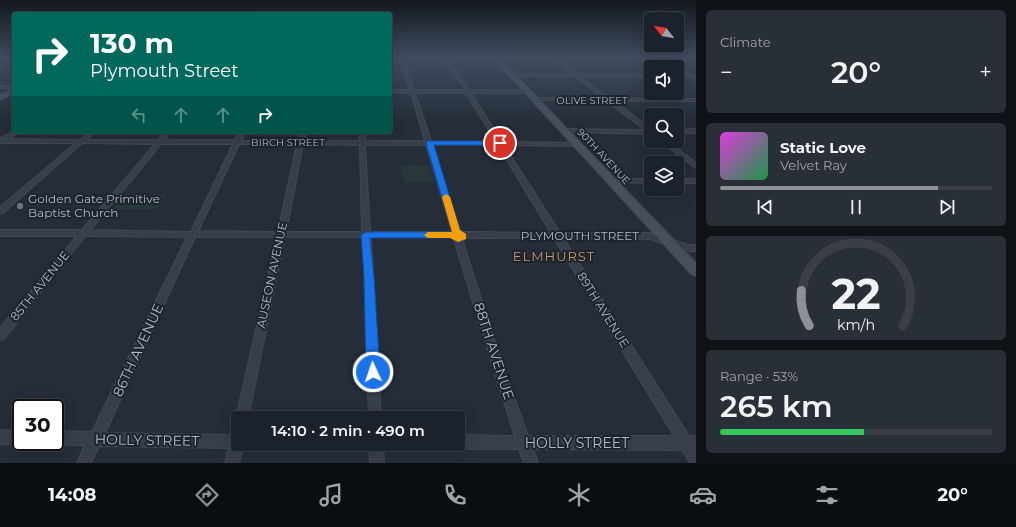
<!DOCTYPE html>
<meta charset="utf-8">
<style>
:root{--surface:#1c222b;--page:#292f37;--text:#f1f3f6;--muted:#a0a4a9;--line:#3a3f47;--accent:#8c9099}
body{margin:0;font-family:Montserrat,sans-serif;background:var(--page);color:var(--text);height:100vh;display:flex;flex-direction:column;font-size:15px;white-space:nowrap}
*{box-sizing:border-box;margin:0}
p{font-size:13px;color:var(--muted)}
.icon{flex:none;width:22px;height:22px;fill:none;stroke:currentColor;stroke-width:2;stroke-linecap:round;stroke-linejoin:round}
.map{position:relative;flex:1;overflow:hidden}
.side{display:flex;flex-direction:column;gap:10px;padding:10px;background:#0f1318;width:320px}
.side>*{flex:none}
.hud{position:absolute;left:12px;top:12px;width:380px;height:122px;border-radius:4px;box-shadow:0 4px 16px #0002,0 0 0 1px var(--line);background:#00695c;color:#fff;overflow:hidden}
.needle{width:26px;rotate:301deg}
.fabs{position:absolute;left:644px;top:12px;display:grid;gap:8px}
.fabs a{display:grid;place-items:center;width:40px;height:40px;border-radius:4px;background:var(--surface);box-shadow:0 4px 16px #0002,0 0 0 1px var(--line);font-size:20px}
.speed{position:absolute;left:12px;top:399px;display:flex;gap:8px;font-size:20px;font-weight:700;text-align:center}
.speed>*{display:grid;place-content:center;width:52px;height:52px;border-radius:50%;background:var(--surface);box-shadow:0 4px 16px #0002,0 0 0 1px var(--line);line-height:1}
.speed .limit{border:2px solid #111;border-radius:6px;background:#fff;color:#111}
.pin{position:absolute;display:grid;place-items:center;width:34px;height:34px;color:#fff;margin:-17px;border:2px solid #fff;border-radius:50%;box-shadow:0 1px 4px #0007}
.me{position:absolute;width:44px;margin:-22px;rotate:357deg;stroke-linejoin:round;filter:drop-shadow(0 0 3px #0008)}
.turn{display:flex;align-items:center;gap:14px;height:84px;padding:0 12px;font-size:18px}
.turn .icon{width:52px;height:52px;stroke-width:2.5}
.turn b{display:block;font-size:28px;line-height:34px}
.lanes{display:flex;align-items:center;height:38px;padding:0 12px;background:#0003;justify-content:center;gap:20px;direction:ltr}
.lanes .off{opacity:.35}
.big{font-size:30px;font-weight:600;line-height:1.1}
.side .widget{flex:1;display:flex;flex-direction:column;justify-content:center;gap:6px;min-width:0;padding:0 14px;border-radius:6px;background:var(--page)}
.side .dial{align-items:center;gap:0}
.dial svg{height:104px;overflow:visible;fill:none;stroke:var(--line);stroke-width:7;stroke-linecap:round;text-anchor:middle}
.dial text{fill:var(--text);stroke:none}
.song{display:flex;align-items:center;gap:12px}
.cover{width:48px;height:48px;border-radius:6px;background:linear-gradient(135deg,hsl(300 70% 55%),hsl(140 70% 35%))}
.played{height:4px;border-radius:2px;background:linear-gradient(90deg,var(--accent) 80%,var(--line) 80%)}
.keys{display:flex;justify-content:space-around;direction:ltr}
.heat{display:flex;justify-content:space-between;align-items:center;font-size:22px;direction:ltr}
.charge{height:6px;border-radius:3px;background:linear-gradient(90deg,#34c759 53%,var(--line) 0)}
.trip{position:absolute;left:231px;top:411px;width:234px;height:40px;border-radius:4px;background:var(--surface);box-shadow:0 4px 16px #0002,0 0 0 1px var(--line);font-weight:600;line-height:40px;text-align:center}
.tabs{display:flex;height:64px;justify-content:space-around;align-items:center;background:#0b0e11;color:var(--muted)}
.tabs .icon{width:28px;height:28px}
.tabs .on{color:var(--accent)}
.tabs b{font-size:18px;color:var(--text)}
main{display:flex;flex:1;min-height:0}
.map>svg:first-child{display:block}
</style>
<main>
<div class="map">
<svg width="696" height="463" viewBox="0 0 696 463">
<rect width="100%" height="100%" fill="#252d39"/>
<g fill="#27373a">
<path d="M429 165 435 182 404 183 400 166Z"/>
<path d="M124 195H166L157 209H113Z"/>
</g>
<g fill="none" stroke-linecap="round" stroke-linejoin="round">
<defs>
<g id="street">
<path d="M400 57H404L414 90H465L445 58 447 57 469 90 530 91V92L528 93H471L502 142 579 143V145L577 146 504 145 560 233H651L688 245H696V251H688L650 239 563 238 689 436H696V463H690L682 450 533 449 538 463H524L519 449H458L453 447 452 444H458V435L515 436 488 352 454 239 458 236 462 239 498 352 528 436H674L554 238H463L459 235 463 232 551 233 498 145H432L460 232 456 235 455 237H371L381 418H369L363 237H285L248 418H238V423L236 418 277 237H198L192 233 195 237 105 433 233 435V433L238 431V444H244L239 463H225L229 448 99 446 91 463H77L85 445H55L50 443 55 442V431L92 432 187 237 89 236 86 235 85 232 82 230 155 144 82 143 3 213H0V207L76 143H0V139L14 131V132H19L9 139 80 140 89 132H95L86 140H158L165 132H171L164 140H235L239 132H245L241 141H298L300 132H306L304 141H360L359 132H365V141H425L411 93 390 92V90H410ZM415 93H466L496 142 431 141ZM161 144H233L191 232 90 230ZM239 144H297L278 232 198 231ZM303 144 360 145 362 232H286ZM365 145H426L452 232H370Z"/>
<path d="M553 57H555L578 74 651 75V77H581L609 98 696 99V101H613L651 129V134L563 132 562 131 565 129 645 130 607 101 533 100V99L535 98H603L576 77 513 76 511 75 513 74H573L553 59Z"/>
<path d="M649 57H654L673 67H668Z"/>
<path d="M14 62V64L0 70V68Z"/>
<path d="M677 69 696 77V80L677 72Z"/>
<rect x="0" y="86" width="14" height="2"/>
<path d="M696 129V133L677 134V130Z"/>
<path d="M660 141H667L696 163V168Z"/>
<path d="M612 179H651V183L610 182 609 181Z"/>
<rect x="677" y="179" width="19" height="4"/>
<path d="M0 230H78L81 231 85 236 4 339 0 340V328L77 236H0Z"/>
<path d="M0 430 21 431V442L26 443 21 445 0 444Z"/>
<path d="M369 444H383L384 463H370Z"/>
</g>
<g id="secondary">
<path d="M0 57H14V60L0 61Z"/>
<path d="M390 57H696V61L501 60 696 263V276L691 274 495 60H390Z"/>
<path d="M14 88V93L0 100V95Z"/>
</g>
</defs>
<use href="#street" stroke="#414852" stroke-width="2"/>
<use href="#secondary" stroke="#414852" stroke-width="2"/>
<use href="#street" fill="#383f4a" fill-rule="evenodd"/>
<use href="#secondary" fill="#474e5c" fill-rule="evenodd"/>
</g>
<linearGradient id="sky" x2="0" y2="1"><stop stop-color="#14191f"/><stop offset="0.47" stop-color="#404c5f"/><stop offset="1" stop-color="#404c5f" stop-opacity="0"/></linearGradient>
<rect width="696" height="122" fill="url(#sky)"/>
<path fill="#1a73e8" stroke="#114b97" d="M427 141H500L503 143 500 145H434L460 230 466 234 465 240 456 241 450 238H370L374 277 380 372 378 377 373 378 368 377 366 372 364 277 361 235 366 232H452L426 143Z"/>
<path fill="#f59e0b" d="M446 194 450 197 460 230 466 234V239L458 242 450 238H428L424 235 428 232H452L442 197Z"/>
<circle fill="#6b7280" stroke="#1d242e" stroke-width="1.5" cx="20" cy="206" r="4"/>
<g text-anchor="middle" stroke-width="4" stroke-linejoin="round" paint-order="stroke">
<g font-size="10" fill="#b3bac5" stroke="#1d242e">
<text x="592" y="104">OLIVE STREET</text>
<text x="288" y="146">BIRCH STREET</text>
<text transform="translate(604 156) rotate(47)" y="4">90TH AVENUE</text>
</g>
<g font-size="12" fill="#b3bac5" stroke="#1d242e" text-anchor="start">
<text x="28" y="203">Golden Gate Primitive<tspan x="28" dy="14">Baptist Church</tspan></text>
</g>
<g font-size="12" fill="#b3bac5" stroke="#1d242e">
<text x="580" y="240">PLYMOUTH STREET</text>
<text transform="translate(272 275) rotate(-78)" y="4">AUSEON AVENUE</text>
<text transform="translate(40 286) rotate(-51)" y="4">85TH AVENUE</text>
<text transform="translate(603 310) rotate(58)" y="4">89TH AVENUE</text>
</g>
<g font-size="13" letter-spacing="1" fill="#ca976a" stroke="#1d242e">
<text x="554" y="261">ELMHURST</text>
</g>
<g font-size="14" fill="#b3bac5" stroke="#1d242e">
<text transform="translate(138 350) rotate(-65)" y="5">86TH AVENUE</text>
<text transform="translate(494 351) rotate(72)" y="5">88TH AVENUE</text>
<text transform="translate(147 440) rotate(1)" y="5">HOLLY STREET</text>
<text x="577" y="448">HOLLY STREET</text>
</g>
</g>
</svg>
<div class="fabs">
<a><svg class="needle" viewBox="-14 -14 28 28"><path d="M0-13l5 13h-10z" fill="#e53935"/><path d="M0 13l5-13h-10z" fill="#a0a4a9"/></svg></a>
<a><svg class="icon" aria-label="sound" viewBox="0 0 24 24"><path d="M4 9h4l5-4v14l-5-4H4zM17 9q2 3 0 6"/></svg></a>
<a><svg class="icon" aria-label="search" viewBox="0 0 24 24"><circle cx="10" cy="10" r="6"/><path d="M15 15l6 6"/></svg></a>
<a><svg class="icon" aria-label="layers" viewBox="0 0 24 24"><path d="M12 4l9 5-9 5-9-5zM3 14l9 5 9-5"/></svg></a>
</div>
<div class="speed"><div class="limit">30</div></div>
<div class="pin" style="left:500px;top:143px;background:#d93025"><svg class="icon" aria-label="arrive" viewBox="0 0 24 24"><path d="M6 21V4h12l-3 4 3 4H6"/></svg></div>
<svg class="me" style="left:373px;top:372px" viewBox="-20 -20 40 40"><circle r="17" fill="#1a73e8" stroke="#fff" stroke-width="3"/><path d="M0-11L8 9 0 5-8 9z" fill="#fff"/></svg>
<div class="trip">14:10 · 2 min · 490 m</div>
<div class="hud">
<div class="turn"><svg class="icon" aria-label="right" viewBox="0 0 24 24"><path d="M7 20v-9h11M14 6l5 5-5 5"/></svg><div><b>130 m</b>Plymouth Street</div></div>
<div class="lanes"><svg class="icon off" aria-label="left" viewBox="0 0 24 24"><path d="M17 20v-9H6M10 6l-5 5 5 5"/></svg><svg class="icon off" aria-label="ahead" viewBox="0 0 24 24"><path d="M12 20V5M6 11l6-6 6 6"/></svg><svg class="icon off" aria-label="ahead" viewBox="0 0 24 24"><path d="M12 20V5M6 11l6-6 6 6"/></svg><svg class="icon" aria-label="right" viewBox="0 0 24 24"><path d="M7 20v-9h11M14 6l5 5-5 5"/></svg></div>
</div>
</div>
<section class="side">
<div class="widget"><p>Climate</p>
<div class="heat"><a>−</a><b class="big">20°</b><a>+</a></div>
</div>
<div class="widget">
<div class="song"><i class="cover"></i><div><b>Static Love</b><p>Velvet Ray</p></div></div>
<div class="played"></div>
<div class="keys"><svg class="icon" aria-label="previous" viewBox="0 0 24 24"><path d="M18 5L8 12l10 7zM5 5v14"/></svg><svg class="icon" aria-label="pause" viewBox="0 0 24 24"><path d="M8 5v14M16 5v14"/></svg><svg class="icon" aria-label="next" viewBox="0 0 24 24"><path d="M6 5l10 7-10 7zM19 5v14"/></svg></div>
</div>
<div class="widget dial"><svg viewBox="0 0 100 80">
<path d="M14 69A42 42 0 1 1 86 69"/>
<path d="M14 69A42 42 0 0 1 8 42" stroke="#8c9099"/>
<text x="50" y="56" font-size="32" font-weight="700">22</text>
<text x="50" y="72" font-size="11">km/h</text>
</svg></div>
<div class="widget"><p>Range · 53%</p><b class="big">265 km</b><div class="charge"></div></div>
</section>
</main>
<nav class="tabs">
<b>14:08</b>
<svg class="icon on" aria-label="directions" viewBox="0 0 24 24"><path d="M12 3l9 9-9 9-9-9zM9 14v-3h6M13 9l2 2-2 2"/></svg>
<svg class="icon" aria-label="music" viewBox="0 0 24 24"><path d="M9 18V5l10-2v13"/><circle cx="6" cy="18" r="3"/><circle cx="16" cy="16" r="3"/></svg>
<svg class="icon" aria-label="phone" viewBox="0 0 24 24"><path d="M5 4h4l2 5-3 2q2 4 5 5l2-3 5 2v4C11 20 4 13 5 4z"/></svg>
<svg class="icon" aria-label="climate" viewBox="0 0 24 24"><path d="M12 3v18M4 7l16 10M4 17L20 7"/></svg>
<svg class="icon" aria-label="car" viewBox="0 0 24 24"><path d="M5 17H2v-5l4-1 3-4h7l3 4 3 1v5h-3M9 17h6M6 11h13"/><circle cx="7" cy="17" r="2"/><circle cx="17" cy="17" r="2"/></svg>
<svg class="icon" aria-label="filters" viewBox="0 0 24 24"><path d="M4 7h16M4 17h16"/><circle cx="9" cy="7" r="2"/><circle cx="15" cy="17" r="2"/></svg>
<b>20°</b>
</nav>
